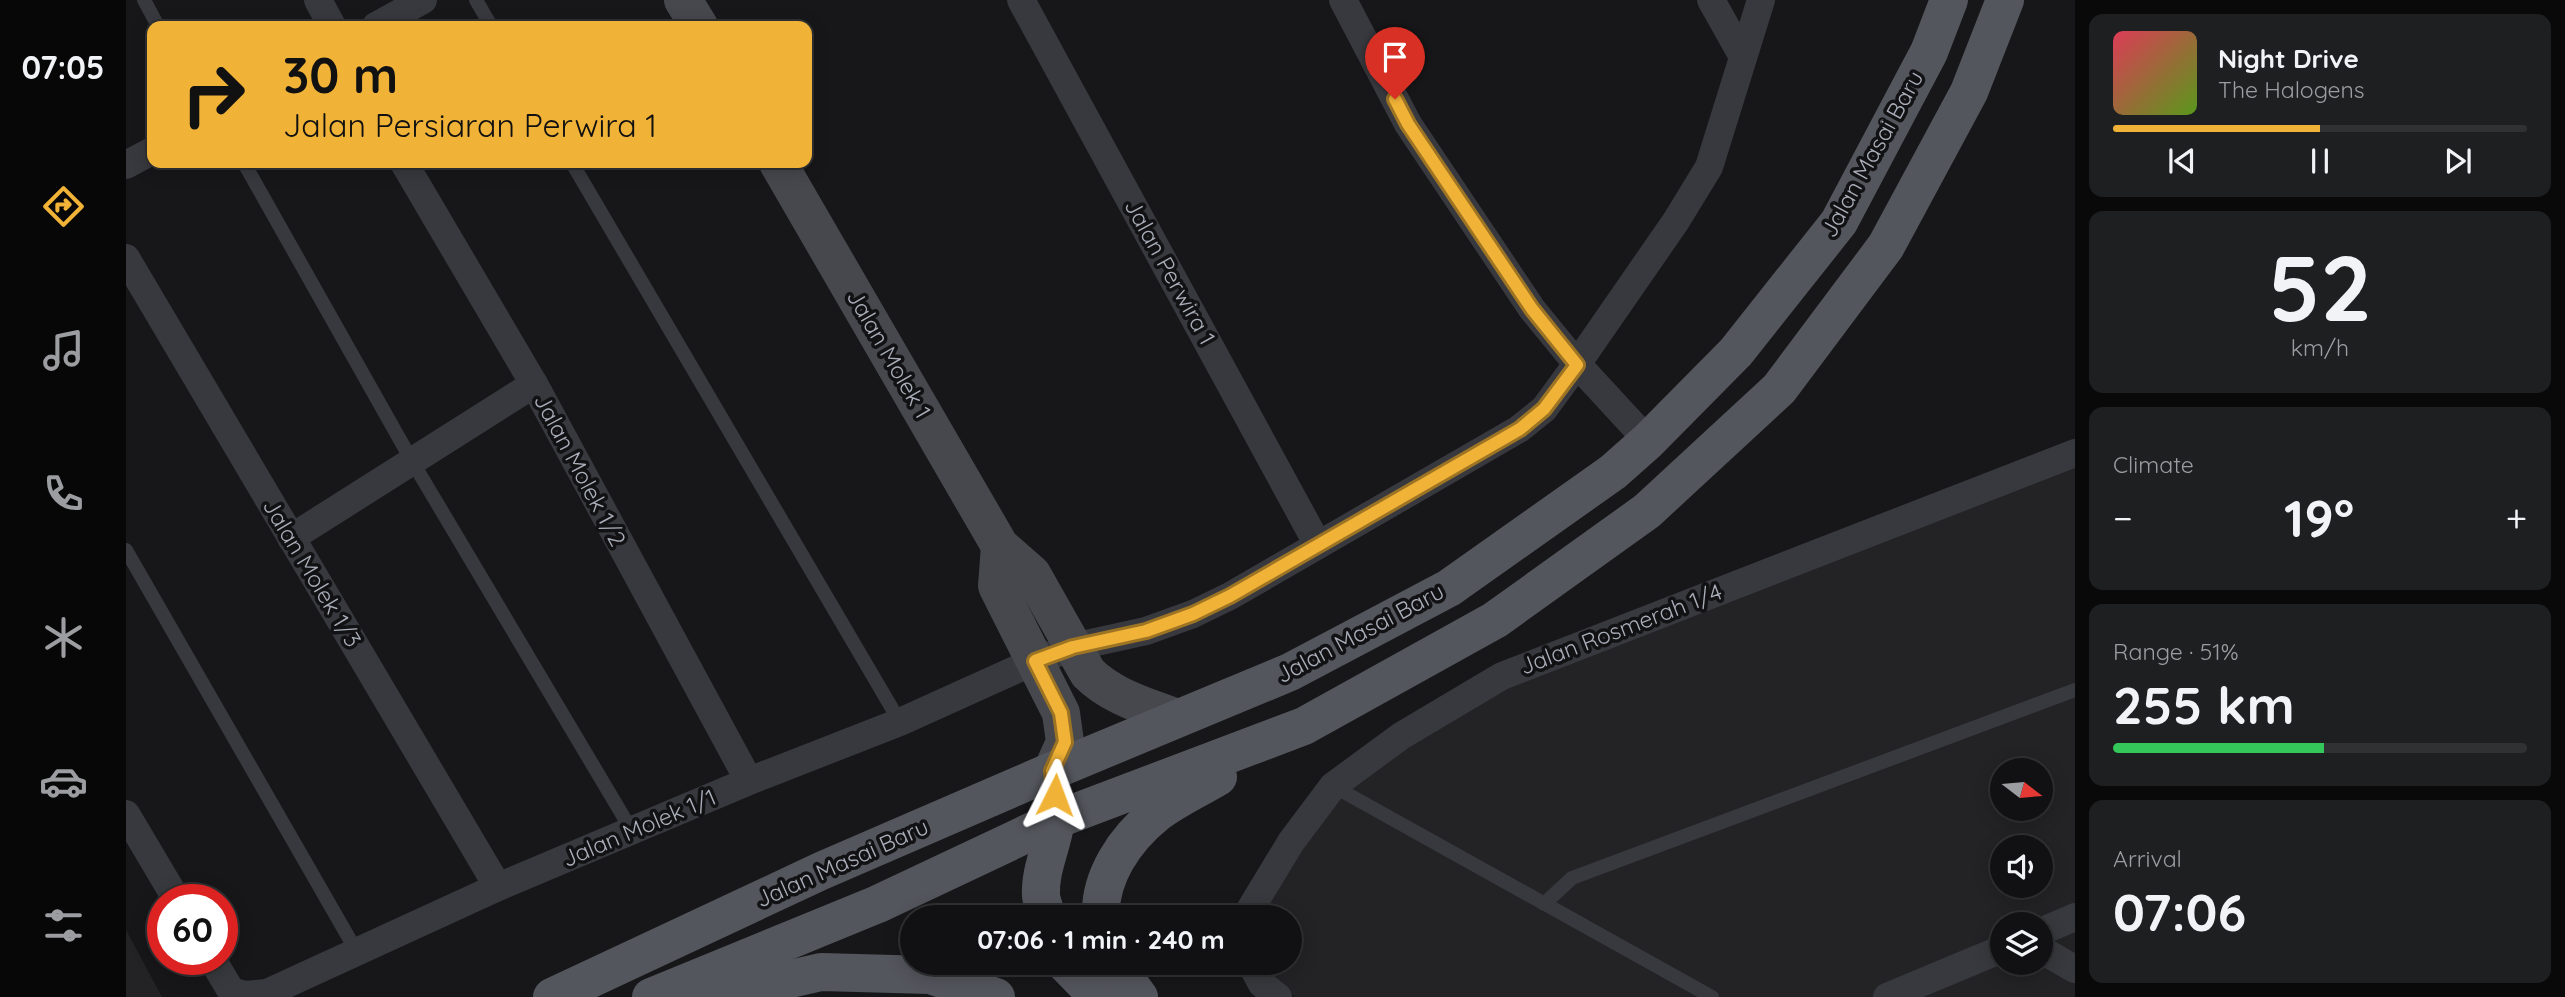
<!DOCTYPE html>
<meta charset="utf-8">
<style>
:root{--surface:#111113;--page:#1e1f21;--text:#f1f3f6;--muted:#9c9da0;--line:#303133;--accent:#f1b337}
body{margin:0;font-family:Quicksand,sans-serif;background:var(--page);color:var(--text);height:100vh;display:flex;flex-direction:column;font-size:26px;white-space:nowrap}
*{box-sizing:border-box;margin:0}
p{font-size:23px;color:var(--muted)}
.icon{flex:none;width:38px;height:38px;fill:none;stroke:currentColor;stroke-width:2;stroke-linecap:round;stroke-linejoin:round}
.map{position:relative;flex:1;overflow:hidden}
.details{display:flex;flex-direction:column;gap:14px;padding:14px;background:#09090a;width:490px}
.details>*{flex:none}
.hud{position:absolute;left:21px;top:21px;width:665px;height:147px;border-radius:14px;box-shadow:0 4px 18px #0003,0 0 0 2px var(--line);background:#f1b337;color:#111;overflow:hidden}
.needle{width:46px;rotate:106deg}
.controls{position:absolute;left:1864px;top:758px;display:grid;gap:14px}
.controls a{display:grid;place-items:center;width:63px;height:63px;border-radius:50%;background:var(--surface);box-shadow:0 4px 18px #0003,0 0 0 2px var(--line);font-size:35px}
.speed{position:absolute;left:21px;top:884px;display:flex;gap:14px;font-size:35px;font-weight:700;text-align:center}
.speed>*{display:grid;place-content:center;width:91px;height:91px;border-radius:50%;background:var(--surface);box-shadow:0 4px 18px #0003,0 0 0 2px var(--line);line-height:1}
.speed .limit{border:10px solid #d22;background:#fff;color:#111}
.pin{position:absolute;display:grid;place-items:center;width:60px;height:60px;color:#fff;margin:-72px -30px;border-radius:50% 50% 50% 0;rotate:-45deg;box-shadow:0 0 7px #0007}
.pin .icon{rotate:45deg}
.me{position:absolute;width:77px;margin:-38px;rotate:3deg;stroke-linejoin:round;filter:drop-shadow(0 0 5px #0008)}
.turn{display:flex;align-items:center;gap:24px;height:147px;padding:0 21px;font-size:32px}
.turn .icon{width:91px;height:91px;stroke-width:2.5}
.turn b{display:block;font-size:49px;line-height:60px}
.big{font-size:52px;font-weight:800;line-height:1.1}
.details .card{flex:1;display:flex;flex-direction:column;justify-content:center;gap:10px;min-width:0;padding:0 24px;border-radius:14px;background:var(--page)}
.details .dial{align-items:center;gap:0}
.dial b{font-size:91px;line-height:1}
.song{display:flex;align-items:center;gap:21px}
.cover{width:84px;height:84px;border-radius:10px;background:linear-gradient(135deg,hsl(350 70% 55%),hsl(90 70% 35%))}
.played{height:7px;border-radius:4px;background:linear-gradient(90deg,var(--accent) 50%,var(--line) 50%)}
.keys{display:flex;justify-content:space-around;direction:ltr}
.heat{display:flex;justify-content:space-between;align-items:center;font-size:38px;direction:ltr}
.charge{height:10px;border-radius:5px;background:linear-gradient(90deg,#34c759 51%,var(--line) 0)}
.trip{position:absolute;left:774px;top:905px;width:402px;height:70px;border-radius:35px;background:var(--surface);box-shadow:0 4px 18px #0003,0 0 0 2px var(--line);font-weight:800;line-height:70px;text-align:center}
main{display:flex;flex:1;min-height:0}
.dock{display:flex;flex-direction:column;width:126px;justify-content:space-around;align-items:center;background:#070708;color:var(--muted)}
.dock .icon{width:49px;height:49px}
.dock .on{color:var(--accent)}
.dock b{font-size:32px;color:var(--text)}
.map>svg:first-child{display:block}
</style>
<main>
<nav class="dock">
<b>07:05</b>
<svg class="icon on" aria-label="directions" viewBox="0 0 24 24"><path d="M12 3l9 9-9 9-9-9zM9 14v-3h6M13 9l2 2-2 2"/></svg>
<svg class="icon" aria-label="music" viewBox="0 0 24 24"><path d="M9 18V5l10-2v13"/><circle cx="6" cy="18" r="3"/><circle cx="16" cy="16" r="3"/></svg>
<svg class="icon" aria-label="phone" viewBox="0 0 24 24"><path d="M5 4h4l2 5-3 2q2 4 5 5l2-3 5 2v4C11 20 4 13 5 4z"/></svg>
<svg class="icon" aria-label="climate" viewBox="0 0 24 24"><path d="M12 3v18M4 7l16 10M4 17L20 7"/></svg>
<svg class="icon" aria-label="car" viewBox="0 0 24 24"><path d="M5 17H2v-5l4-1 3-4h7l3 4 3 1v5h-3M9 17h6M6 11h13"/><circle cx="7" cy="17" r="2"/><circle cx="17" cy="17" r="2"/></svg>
<svg class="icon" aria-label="filters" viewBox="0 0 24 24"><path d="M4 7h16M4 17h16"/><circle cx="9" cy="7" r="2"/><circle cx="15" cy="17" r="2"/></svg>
</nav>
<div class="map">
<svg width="1949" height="997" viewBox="0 0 1949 997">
<rect width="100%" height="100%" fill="#171719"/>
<g fill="#232326" fill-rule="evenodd">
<path d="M1949 466V997H1169L1144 976 1134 963 1164 962V917H1136L1174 847 1212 797 1284 743 1379 686ZM1876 770H1914V808H1876ZM1876 847H1914V886H1876ZM1876 924H1914V962H1876Z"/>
<path d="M0 930 36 997H0Z"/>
</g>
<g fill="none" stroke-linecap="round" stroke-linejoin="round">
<g stroke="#38393e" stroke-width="14">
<path d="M18 0 32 26"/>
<path d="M350 0 365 26"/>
<path d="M118 163 286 461 506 831"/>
<path d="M446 163 774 722"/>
<path d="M0 550 231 952"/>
<path d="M1207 786 1586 997"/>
<path d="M1418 904 1446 878 1949 690"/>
</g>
<g stroke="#38393e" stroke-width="28">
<path d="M192 0 206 26"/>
<path d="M895 0 1192 545"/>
<path d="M1217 0 1282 124 1406 309 1451 364 1522 441"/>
<path d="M1585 0 1617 57"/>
<path d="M250 26 297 0"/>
<path d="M278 163 408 384 623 781"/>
<path d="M0 165 26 151"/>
<path d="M0 258 372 887"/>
<path d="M165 538 408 384"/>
<path d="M0 814 51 900"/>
<path d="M1124 917 1125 908 1165 842 1207 786 1275 736 1376 676 1949 453"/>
<path d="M1914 932 1949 917"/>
<path d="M1914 949 1949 969"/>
<path d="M86 959 105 991 118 995 141 993 372 887 623 781 774 722 909 661 947 647 1020 631 1067 614 1104 596 1393 429 1418 409 1451 364 1550 221 1583 167 1635 0"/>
<path d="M1124 962 1136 984 1152 997"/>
<path d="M1761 997 1876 949"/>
</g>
<g stroke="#46484e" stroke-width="38">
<path d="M557 0 573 26"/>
<path d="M652 163 874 546 906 574 962 673C986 697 1020 706 1051 718"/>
<path d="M874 546 871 586 935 713 939 742 926 771"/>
</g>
<g stroke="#54565d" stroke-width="38">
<path d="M921 917C919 910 916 903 915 896 913 865 933 835 930 804"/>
<path d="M975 917C973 877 999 839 1030 814 1048 800 1072 789 1092 777"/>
<path d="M938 962 972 997"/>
<path d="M987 962 1013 997"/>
<path d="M426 997 695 871 926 771 1164 672 1323 588 1487 472 1522 441 1610 352 1713 222 1803 52 1823 0"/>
<path d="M525 997 752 904 932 819 1178 726 1369 620 1521 511 1653 389 1760 246 1843 92 1879 0"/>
<path d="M585 997 695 972 804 975 870 997"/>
</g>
</g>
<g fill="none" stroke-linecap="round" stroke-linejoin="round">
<defs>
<path id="route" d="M929 795 926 771 939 742 935 713 909 661 947 647 1020 631 1067 614 1104 596 1394 429 1418 409 1451 365 1406 309 1282 124 1269 99"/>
</defs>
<use href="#route" stroke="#9d7424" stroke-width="18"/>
<use href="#route" stroke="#f1b337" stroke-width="12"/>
</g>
<g text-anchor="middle" stroke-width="7" stroke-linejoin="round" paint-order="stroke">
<g font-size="23" fill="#a9aeb9" stroke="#121214">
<text transform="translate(1746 154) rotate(-61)" y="8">Jalan Masai Baru</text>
<text transform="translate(1044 272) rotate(61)" y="8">Jalan Perwira 1</text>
<text transform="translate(763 354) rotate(60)" y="8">Jalan Molek 1</text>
<text transform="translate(454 470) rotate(62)" y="8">Jalan Molek 1/2</text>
<text transform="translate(186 573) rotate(59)" y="8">Jalan Molek 1/3</text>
<text transform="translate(1495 629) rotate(-21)" y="8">Jalan Rosmerah 1/4</text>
<text transform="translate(1234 633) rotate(-28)" y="8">Jalan Masai Baru</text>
<text transform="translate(513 828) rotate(-23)" y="8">Jalan Molek 1/1</text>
<text transform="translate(716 863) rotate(-24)" y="8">Jalan Masai Baru</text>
</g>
</g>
</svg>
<div class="controls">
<a><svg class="needle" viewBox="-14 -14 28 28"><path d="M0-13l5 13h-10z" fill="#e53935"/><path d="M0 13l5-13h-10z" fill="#9c9da0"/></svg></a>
<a><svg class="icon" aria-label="sound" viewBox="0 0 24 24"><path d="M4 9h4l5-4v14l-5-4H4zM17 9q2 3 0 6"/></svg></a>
<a><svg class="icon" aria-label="layers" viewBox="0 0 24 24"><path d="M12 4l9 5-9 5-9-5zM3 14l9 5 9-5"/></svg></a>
</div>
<div class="speed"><div class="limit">60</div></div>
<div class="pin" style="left:1269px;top:99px;background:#d93025"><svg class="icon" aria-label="arrive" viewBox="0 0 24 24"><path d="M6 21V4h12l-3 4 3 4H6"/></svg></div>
<svg class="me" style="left:929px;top:795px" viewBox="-20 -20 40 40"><path d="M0-17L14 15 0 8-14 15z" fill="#f1b337" stroke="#fff" stroke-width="4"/></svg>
<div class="trip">07:06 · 1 min · 240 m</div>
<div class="hud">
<div class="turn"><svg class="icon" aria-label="right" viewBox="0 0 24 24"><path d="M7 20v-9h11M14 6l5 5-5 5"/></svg><div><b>30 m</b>Jalan Persiaran Perwira 1</div></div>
</div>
</div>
<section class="details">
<div class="card">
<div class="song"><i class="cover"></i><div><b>Night Drive</b><p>The Halogens</p></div></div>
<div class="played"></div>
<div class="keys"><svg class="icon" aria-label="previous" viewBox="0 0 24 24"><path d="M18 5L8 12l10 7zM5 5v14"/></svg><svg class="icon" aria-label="pause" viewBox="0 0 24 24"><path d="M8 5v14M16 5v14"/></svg><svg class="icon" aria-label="next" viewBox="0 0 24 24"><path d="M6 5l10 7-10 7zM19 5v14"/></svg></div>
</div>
<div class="card dial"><b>52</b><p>km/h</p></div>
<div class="card"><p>Climate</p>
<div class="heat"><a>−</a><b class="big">19°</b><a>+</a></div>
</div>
<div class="card"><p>Range · 51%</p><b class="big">255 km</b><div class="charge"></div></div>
<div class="card"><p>Arrival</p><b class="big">07:06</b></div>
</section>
</main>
